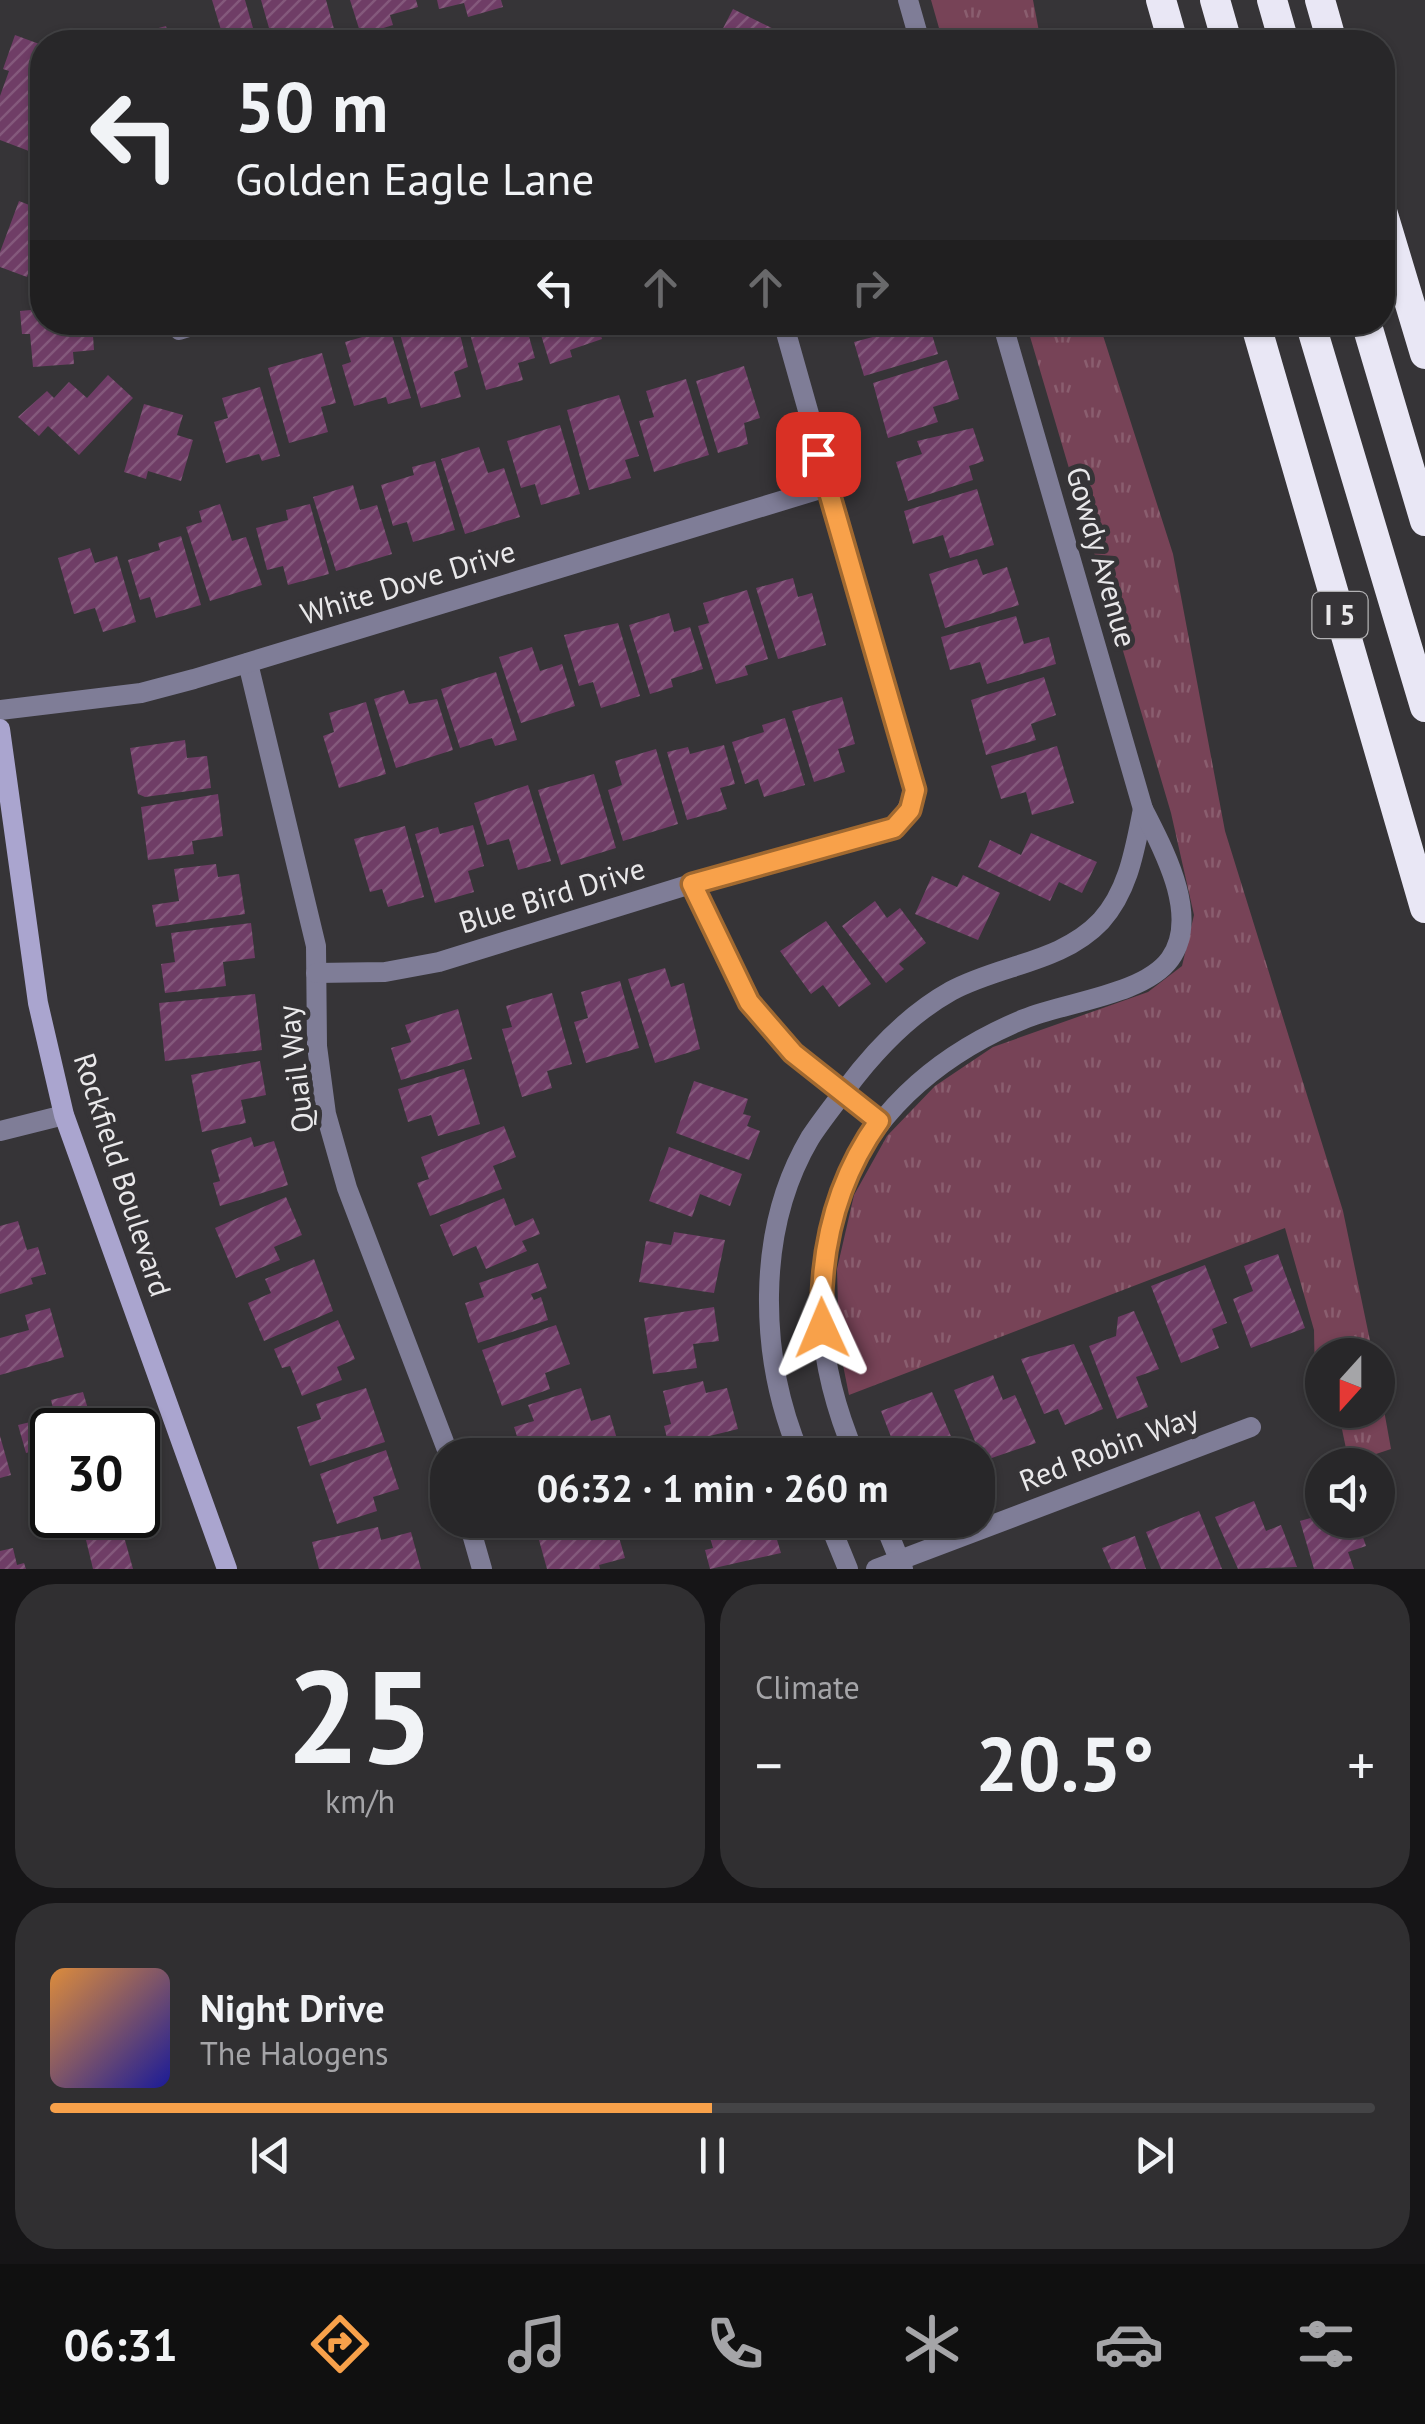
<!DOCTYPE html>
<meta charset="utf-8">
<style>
:root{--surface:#282729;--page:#302f31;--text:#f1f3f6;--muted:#a5a5a8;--line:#444446;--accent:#f8a14a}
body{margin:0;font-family:"PT Sans",sans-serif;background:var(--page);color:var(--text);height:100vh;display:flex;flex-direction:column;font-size:38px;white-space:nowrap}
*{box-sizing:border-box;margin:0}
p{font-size:32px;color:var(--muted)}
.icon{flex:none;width:55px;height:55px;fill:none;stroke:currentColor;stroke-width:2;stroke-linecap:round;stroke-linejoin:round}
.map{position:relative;height:1569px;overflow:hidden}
.panel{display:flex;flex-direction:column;gap:15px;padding:15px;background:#161517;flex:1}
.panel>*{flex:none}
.top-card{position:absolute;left:30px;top:30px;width:1365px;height:305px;border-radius:40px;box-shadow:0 2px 8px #0004,0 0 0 2px var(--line);background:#282729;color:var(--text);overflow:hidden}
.needle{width:65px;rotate:201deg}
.controls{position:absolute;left:1305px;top:1338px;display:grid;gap:20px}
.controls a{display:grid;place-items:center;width:90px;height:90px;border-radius:50%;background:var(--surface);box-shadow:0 2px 8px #0004,0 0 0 2px var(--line);font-size:50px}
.speed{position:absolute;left:30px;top:1408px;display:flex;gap:20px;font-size:50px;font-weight:700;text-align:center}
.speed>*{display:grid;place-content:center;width:130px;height:130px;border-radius:50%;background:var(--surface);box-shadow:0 2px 8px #0004,0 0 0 2px var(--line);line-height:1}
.speed .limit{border:5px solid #111;border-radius:15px;background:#fff;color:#111}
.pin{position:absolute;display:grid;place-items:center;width:85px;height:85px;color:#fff;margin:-42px;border-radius:20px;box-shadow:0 5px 15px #0006}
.me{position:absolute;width:110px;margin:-55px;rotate:359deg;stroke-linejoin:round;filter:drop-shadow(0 0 8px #0008)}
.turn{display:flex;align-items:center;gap:35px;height:210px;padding:0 40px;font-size:45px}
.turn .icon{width:130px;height:130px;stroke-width:2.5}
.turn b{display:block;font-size:70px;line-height:85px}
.lanes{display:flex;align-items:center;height:95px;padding:0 40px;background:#0003;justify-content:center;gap:50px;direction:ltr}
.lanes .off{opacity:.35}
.big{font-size:75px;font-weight:800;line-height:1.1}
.panel .widget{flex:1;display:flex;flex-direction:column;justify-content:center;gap:15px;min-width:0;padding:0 35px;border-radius:40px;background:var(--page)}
.panel .dial{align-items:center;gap:0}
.dial b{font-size:130px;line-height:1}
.song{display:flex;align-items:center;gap:30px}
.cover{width:120px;height:120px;border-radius:15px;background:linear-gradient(135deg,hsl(30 70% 55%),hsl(240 70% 35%))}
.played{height:10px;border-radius:5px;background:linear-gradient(90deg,var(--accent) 50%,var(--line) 50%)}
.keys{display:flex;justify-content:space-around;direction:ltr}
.heat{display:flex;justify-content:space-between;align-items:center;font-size:55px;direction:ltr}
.panel .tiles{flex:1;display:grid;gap:15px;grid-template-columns:1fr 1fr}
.widget:last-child{grid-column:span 2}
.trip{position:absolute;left:430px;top:1438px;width:565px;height:100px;border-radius:40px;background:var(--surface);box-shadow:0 2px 8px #0004,0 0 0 2px var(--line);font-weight:800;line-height:100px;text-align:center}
.tab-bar{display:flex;height:160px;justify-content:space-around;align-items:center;background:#101010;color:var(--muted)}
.tab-bar .icon{width:70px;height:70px}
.tab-bar .on{color:var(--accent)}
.tab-bar b{font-size:45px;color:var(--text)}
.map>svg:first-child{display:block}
</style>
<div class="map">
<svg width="1425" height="1569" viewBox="0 0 1425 1569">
<defs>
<pattern id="grass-tufts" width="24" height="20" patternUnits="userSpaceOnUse" patternTransform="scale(2.5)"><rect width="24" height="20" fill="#774357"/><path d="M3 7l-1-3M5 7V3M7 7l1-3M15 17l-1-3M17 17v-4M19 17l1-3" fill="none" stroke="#8a5e6f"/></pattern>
<pattern id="building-hatch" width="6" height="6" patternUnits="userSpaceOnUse" patternTransform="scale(2.5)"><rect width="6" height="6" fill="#6f3d66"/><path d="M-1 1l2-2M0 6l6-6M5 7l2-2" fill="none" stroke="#84597c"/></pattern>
</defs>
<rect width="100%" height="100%" fill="#363437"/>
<g fill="url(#grass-tufts)">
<path d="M931 0H1033L1041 42H943Z"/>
<path d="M1026 323H1099L1173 554 1225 831 1343 1211 1373 1355H1322V1386L1315 1384 1314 1330 1285 1228 849 1395 839 1345 837 1269 854 1195 887 1136 935 1086 993 1047 1148 992 1182 966 1194 915 1171 813Z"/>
<path d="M1378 1377 1391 1449 1349 1463 1338 1410H1378Z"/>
</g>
<g fill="url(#building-hatch)">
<path d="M212 0H245L257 42H181L221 30Z"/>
<path d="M261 0H326L334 29 273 42Z"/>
<path d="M350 0H416L418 7 390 15 393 25 361 35Z"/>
<path d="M437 0H501L503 7 468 17 464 3 439 9Z"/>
<path d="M733 9 784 34 780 42H716Z"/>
<path d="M166 26 170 42H127L125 37Z"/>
<path d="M15 35 42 45 37 72 42 75V156L0 140V96L9 71 3 69Z"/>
<path d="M19 201 42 210V270L31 265 27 277 0 267V252Z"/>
<path d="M42 309V322H92L94 350 73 352 74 364 33 367 30 334H22L20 311Z"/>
<path d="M428 322H457L468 367 454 372 461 397 421 408 400 334Z"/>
<path d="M483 322H525L535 358 518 363 523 380 486 390 470 334 485 329Z"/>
<path d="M537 322H597L602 339 570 350 572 357 550 364Z"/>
<path d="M881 322H928L938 354 864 376 854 342 884 334Z"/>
<path d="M390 329 411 398 388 404 386 397 354 406 342 365 351 362 345 342Z"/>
<path d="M322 353 336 403 321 407 328 432 289 443 268 368Z"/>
<path d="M947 360 959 399 933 407 938 422 888 438 873 383Z"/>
<path d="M744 366 760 418 744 423 748 444 718 453 696 381Z"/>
<path d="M108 375 133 398 79 455 48 426 39 436 18 417 47 391 54 398 69 382 87 398Z"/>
<path d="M686 379 709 455 654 472 639 421 654 417 646 391Z"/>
<path d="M260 387 280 456 262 461 259 454 226 463 214 422 228 418 222 398Z"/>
<path d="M619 395 639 456 625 460 631 478 589 490 567 410Z"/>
<path d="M144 404 183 415 177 435 193 440 181 481 148 471 146 479 124 472Z"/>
<path d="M560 425 580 494 541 505 535 484 521 488 507 441Z"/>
<path d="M973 428 984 461 969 466 973 480 908 501 896 462 922 454 917 441Z"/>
<path d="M479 447 488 473 504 468 520 517 465 534 441 459Z"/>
<path d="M435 461 455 530 413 542 407 522 393 526 381 485 414 475 412 467Z"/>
<path d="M353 485 360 510 377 505 392 554 336 571 313 497Z"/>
<path d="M977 489 994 545 950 558 943 535 913 544 904 511Z"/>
<path d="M220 504 232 541 246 537 262 585 210 601 186 527 202 522 199 511Z"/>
<path d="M310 504 329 574 288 585 283 566 267 570 256 528 288 520 286 510Z"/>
<path d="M181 536 201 605 156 618 150 597 140 600 128 560 160 550 158 543Z"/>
<path d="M90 548 95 563 117 556 136 622 103 632 95 608 74 614 58 558Z"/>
<path d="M977 559 983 575 1007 567 1019 605 945 628 929 574Z"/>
<path d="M793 578 798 597 812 593 826 645 778 659 756 588Z"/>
<path d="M747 590 768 659 745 666 748 675 716 684 698 626 709 623 703 603Z"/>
<path d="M669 613 674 632 690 627 703 669 671 679 673 687 650 694 629 625Z"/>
<path d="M1016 616 1024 644 1049 637 1056 664 987 684 980 662 950 670 941 637Z"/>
<path d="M618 623 640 696 601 708 593 682 579 686 564 635Z"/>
<path d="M532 647 540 671 562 664 575 706 521 723 499 657Z"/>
<path d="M496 672 517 740 495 746 492 738 460 748 441 689Z"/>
<path d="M1044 677 1056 715 1031 724 1036 740 986 755 971 700Z"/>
<path d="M404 690 409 704 437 699 453 750 396 768 374 699Z"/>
<path d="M842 697 855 744 838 749 845 772 814 782 792 711Z"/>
<path d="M366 702 386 774 339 788 323 736 334 732 329 713Z"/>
<path d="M785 718 805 785 764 797 758 779 745 784 732 742 764 732 762 725Z"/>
<path d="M185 740 187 758 207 756 211 788 145 797 138 794 130 748Z"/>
<path d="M724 745 735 784 720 788 727 809 687 820 667 752 688 747 690 754Z"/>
<path d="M1057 746 1074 803 1032 815 1026 792 1001 799 991 766Z"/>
<path d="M656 749 678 824 623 841 608 790 622 785 615 761Z"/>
<path d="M594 774 616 848 561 865 538 790Z"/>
<path d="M528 785 551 861 518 870 509 839 487 845 474 803Z"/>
<path d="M218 794 223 836 192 841 194 854 148 860 141 807Z"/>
<path d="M473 825 484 866 468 871 474 892 435 903 415 834 438 827 440 834Z"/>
<path d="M405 826 424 897 388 907 382 889 370 892 354 839Z"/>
<path d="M1031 833 1097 862 1082 893 1059 882 1050 901 978 867 990 840 1021 855Z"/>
<path d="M216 864 218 877 239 874 245 914 156 927 152 905 179 901 174 869Z"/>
<path d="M963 875 1000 893 978 940 915 914 932 876 957 887Z"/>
<path d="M875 901 887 918 900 908 926 943 899 964 904 969 886 983 842 926Z"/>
<path d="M826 921 871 984 839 1007 823 985 811 994 780 951Z"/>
<path d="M251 923 255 958 223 962 226 986 165 993 161 964 175 962 171 933Z"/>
<path d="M665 968 671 987 684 983 700 1049 655 1063 628 979Z"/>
<path d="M620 981 639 1048 586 1063 574 1022 588 1018 581 992Z"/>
<path d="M552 993 572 1064 547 1071 552 1088 522 1097 502 1029 512 1027 506 1006Z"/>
<path d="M255 994 262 1050 165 1061 159 1003Z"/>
<path d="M458 1009 472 1059 401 1080 391 1048 411 1042 405 1025Z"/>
<path d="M260 1061 266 1095 241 1100 246 1123 202 1132 191 1075Z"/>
<path d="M464 1069 480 1124 438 1136 431 1115 408 1122 398 1089Z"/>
<path d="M694 1081 748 1099 743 1114 751 1116 747 1126 760 1131 749 1160 676 1133Z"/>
<path d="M504 1126 516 1157 493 1166 502 1189 430 1216 417 1183 429 1179 421 1157Z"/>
<path d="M251 1137 254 1147 274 1141 288 1185 220 1206 213 1183 220 1181 211 1150Z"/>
<path d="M669 1147 742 1174 730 1206 700 1194 692 1217 649 1201Z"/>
<path d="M286 1197 302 1235 274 1247 280 1260 236 1278 215 1228Z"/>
<path d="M504 1198 515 1226 533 1218 540 1234 522 1241 527 1251 486 1269 476 1246 453 1256 440 1225Z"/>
<path d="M18 1221 27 1250 38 1247 46 1274 31 1278 33 1284 0 1294V1226Z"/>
<path d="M674 1232 725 1240 714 1293 639 1282 646 1241 671 1245Z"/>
<path d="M1278 1254 1305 1328 1251 1348 1233 1299 1253 1291 1244 1266Z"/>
<path d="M314 1259 333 1311 264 1341 248 1303 271 1293 265 1279Z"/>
<path d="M538 1263 547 1288 531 1294 534 1300 541 1297 548 1320 478 1343 465 1303 484 1297 479 1283Z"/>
<path d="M1205 1265 1227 1323 1212 1329 1219 1348 1181 1363 1151 1286Z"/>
<path d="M714 1307 719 1341 693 1344 697 1368 653 1374 644 1318Z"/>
<path d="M50 1308 64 1357 0 1375V1338L29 1330 25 1315Z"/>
<path d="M1134 1311 1159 1369 1136 1377 1148 1407 1117 1419 1089 1346 1116 1336 1118 1317Z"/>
<path d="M338 1320 355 1359 337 1367 342 1380 302 1396 290 1366 282 1368 274 1349Z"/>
<path d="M556 1325 570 1364 545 1373 550 1389 502 1406 482 1350Z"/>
<path d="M1074 1344 1103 1409 1065 1425 1058 1409 1044 1414 1021 1359Z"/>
<path d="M993 1375 1003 1400 1015 1395 1036 1443 983 1461 954 1390Z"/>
<path d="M703 1381 706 1393 727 1388 738 1429 669 1446 664 1426 671 1424 663 1391Z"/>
<path d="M366 1388 385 1442 310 1466 297 1427 321 1419 316 1404Z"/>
<path d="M581 1388 591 1421 610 1415 617 1439 565 1455H523L514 1427 534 1421 528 1405Z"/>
<path d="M83 1392 88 1409 97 1407 103 1430H52V1454L49 1447 26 1453 18 1425 55 1416 51 1400Z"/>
<path d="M932 1392 959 1455H913L911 1450 898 1455 881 1411Z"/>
<path d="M0 1436 11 1475 0 1478Z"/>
<path d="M742 1437 747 1455H677V1454Z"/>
<path d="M386 1450 399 1489 373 1497 377 1511 337 1524 320 1474Z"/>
<path d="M1322 1487V1520H1357L1366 1546 1348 1552 1354 1569H1314L1300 1521 1314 1517 1306 1493Z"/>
<path d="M1254 1501 1266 1531 1281 1525 1297 1567 1238 1569 1215 1517Z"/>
<path d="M1199 1511 1222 1569H1161L1146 1532Z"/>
<path d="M80 1515H118L133 1569H93Z"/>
<path d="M614 1520 625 1558 599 1565 600 1569H547L539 1540Z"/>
<path d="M705 1520H771L781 1553 710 1569 705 1550 713 1548Z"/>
<path d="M378 1527 381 1540 411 1532 421 1569H319L312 1542Z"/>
<path d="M1135 1536 1146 1569H1111L1102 1548Z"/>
<path d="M13 1548 17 1565 24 1563 26 1569H0V1551Z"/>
</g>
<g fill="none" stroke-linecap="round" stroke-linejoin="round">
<g stroke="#7f7d97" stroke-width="20">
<path d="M908 0 920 42"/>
<path d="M179 330 205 322"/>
<path d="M248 663 316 946 317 1046 326 1114 347 1188 449 1455"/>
<path d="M0 710 141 693 194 679 827 487"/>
<path d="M691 884 749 1002 793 1053 879 1121"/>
<path d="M316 973 385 972 439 962 691 884 894 828C912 807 916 794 909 768L783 322"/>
<path d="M0 1131 64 1115"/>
<path d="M800 1455C759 1358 755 1231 810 1138 821 1121 834 1105 846 1089 875 1050 908 1015 951 991 1001 964 1061 963 1101 921 1129 890 1135 848 1143 809"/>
<path d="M855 1455C776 1269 835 1097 1024 1019 1065 1002 1144 995 1170 959 1201 916 1162 847 1143 809L1002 322"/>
<path d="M468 1520 482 1569"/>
<path d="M828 1520 848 1569"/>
<path d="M883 1520 903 1569"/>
<path d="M876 1569 1251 1427"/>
</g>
<path stroke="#aaa5cf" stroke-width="20" d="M0 729 38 1003 64 1115 227 1569"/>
<g stroke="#e9e7f5" stroke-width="30">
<path d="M1161 0 1173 42"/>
<path d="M1215 0 1227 42"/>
<path d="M1272 0 1284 42"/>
<path d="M1320 0 1332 42"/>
<path d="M1382 211 1425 354"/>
<path d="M1255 322 1425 908"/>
<path d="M1310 322 1425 707"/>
<path d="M1366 322 1425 521"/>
</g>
</g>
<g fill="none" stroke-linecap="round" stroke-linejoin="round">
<defs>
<path id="route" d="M818 454 915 790 910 810 894 828 692 884 749 1002 793 1053 879 1121C835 1182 819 1253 822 1328"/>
</defs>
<use href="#route" stroke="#a16930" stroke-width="25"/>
<use href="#route" stroke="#f8a14a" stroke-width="18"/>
</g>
<g text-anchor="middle" stroke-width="10" stroke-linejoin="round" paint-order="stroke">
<rect fill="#363437" stroke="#b3b2b4" stroke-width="2.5" x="1312.5" y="592" width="55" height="46" rx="8"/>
<g font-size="28" font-weight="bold" fill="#e9e8ea">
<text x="1340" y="625">I 5</text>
</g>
<g font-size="30" fill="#e9e8ea" stroke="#363437">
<text transform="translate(1101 557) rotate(74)" y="10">Gowdy Avenue</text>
<text transform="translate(408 583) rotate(-17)" y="10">White Dove Drive</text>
<text transform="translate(552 896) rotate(-17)" y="10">Blue Bird Drive</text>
<text transform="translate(296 1069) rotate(-97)" y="10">Quail Way</text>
<text transform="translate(122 1175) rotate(72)" y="10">Rockfield Boulevard</text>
<text transform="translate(1109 1449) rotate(-21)" y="10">Red Robin Way</text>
</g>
</g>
</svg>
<div class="controls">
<a><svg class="needle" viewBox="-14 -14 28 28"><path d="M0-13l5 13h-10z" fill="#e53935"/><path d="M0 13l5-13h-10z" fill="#a5a5a8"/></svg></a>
<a><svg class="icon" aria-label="sound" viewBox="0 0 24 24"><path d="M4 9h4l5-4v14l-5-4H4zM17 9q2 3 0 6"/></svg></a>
</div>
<div class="speed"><div class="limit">30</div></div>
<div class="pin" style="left:818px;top:454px;background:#d93025"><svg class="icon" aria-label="arrive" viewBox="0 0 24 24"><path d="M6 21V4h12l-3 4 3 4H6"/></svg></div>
<svg class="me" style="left:822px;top:1328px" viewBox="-20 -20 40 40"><path d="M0-17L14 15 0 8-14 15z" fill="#f8a14a" stroke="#fff" stroke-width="4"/></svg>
<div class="trip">06:32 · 1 min · 260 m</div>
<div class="top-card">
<div class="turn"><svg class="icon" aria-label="left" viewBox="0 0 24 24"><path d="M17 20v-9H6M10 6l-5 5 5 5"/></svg><div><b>50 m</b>Golden Eagle Lane</div></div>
<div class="lanes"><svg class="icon" aria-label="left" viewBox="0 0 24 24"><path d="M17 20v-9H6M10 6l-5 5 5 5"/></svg><svg class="icon off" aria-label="ahead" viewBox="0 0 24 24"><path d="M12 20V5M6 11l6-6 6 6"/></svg><svg class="icon off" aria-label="ahead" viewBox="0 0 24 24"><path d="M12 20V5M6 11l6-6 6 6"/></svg><svg class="icon off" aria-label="right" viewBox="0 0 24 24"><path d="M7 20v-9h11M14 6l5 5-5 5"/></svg></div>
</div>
</div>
<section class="panel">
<div class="tiles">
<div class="widget dial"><b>25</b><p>km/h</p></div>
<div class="widget"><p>Climate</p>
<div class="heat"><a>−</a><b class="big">20.5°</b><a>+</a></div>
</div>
<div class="widget">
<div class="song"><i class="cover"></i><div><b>Night Drive</b><p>The Halogens</p></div></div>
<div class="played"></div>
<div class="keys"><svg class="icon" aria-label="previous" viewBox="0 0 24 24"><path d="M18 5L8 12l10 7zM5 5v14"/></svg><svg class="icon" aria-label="pause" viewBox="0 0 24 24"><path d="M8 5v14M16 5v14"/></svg><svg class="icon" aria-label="next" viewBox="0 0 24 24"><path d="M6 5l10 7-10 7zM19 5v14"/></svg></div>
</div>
</div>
</section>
<nav class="tab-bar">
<b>06:31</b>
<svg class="icon on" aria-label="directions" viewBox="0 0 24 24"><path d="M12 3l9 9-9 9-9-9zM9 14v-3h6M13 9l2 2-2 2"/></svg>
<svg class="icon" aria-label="music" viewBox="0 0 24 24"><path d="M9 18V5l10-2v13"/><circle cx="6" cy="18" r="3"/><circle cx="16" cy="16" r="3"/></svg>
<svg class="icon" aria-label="phone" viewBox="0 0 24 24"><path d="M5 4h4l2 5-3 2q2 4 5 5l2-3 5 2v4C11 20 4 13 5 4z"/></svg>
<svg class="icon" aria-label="climate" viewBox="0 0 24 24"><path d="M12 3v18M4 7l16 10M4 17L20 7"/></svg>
<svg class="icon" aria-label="car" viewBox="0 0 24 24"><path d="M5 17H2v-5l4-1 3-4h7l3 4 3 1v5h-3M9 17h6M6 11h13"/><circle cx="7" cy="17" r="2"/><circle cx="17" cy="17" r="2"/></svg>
<svg class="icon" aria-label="filters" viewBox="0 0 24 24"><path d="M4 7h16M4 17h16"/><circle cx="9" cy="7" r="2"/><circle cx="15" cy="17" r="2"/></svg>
</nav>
